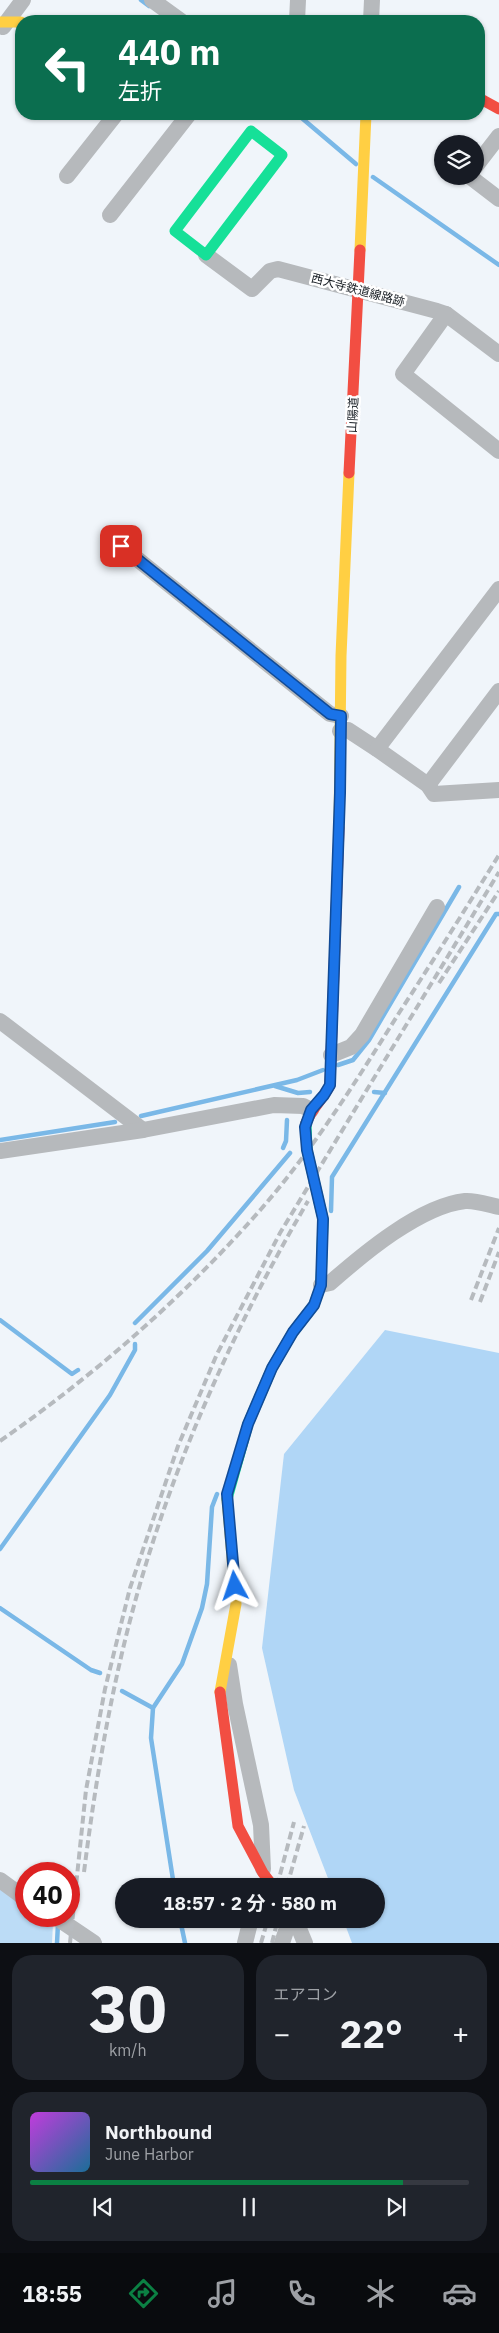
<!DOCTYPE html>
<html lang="ja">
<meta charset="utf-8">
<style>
:root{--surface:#171b24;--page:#20242c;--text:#f1f3f6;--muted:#9ea1a6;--line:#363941;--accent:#0b8043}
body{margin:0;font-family:"IBM Plex Sans","Noto Sans JP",sans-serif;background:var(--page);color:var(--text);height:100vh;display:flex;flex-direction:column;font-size:19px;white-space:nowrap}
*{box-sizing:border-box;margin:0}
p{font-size:16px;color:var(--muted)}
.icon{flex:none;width:28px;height:28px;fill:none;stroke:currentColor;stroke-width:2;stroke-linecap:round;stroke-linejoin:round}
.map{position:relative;height:1943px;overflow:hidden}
.drawer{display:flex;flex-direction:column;gap:12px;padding:12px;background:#0d0f14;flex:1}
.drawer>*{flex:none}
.top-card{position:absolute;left:15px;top:15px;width:470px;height:105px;border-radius:20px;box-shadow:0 1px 4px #0004;background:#0b6e4f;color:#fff;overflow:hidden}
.controls{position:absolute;left:434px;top:135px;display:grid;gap:10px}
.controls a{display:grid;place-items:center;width:50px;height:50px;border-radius:50%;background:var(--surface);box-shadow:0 1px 4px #0004;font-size:25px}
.speed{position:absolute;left:15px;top:1862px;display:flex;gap:10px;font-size:25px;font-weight:700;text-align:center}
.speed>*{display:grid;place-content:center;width:65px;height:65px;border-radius:50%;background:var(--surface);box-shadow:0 1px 4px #0004;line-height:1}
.speed .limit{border:8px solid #d22;background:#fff;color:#111}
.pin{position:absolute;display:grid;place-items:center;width:42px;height:42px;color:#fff;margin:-21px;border-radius:10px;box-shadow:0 2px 8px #0006}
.me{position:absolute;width:55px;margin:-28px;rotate:355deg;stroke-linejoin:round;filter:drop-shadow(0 0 4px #0008)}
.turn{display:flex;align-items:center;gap:18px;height:105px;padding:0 20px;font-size:22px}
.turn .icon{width:65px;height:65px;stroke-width:2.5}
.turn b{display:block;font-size:35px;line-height:42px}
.big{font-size:38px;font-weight:700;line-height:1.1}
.drawer .widget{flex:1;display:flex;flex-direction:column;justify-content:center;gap:8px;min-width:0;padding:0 18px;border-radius:20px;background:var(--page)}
.drawer .dial{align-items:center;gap:0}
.dial b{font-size:65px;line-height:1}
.song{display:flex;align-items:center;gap:15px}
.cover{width:60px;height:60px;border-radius:8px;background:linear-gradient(135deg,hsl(290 70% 55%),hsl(200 70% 35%))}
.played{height:5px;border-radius:2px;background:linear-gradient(90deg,var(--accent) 85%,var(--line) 85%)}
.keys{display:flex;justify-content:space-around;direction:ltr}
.heat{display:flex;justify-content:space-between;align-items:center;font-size:28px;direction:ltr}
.drawer .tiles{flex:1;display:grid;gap:12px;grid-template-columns:1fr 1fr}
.widget:last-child{grid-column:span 2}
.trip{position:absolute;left:115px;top:1878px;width:270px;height:50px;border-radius:25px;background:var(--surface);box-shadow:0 1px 4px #0004;font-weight:700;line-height:50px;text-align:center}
.tab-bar{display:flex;height:80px;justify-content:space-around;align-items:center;background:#090b0e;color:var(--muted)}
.tab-bar .icon{width:35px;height:35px}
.tab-bar .on{color:var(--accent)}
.tab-bar b{font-size:22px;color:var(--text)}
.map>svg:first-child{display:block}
</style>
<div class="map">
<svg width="499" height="1943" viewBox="0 0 499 1943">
<rect width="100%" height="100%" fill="#f0f5fa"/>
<path fill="#bcdcf6" d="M0 1884 26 1903V1916H44L53 1923 52 1943H0Z"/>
<path fill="#b0d6f6" d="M385 1330 499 1353V1943H352L343 1919H376V1886H331L294 1790 262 1648 284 1454Z"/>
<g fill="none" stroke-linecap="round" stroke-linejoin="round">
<g stroke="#7ab8e7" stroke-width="4.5">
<path d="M141 0 149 6"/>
<path d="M297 114 356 164"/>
<path d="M373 177 499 265"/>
<path d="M338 1065 353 1060 369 1040 459 887"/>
<path d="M275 1086 298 1093 310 1092"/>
<path d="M374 1092 385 1093"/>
<path d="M141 1116 297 1080 323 1070"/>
<path d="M0 1140 115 1122"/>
<path d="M283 1148 286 1141 287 1120"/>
<path d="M331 1211 332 1177 496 914H499"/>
<path d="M0 1320 72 1374 78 1370"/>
<path d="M135 1323 207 1251 290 1153"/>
<path d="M0 1549 110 1395 135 1350V1344"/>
<path d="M0 1608 91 1670 100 1673"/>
<path d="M122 1691 153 1708"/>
<path d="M174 1886 151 1738 153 1708 182 1664 202 1608 207 1584 212 1507 217 1494"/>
<path d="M180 1919 185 1943"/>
<path d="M57 1943 58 1924"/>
</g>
<g stroke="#b6b9bc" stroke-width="16">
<path d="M152 0 181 21"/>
<path d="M297 21 298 0"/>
<path d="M371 21 372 0"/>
<path d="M3 27 23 0"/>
<path d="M475 167 499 136"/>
<path d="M67 176 116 114"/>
<path d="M469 176 499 199"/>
<path d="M110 215 189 114"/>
<path d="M206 255 252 289 270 271 278 269 437 311 446 314 499 354"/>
<path d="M446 314 403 374 499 451"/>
<path d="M121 546 330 714 341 716"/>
<path d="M340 731 348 730 377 749 428 785 434 794 499 790"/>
<path d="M377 749 499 589"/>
<path d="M428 785 499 691"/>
<path d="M0 1021 143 1130"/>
<path d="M331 1055 351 1047 362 1035 437 907"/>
<path d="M0 1151 143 1130 274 1105 303 1106 311 1110"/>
<path d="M321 1285 330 1283C363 1254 420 1206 465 1201 475 1200 489 1205 499 1207"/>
<path d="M229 1665 235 1704 261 1825 263 1869"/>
<path d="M0 1880 26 1899"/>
<path d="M54 1916 94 1943"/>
<path d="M295 1919 305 1943"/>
<path d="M245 1943 251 1919"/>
<path d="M282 1943 290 1919"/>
</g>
<g stroke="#16e098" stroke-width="11">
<path d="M251 131 282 155 206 255 175 231Z"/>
<path d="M227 1499 248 1424 272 1368 293 1332 314 1305 321 1285 323 1219 307 1150 306 1123"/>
</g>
<g stroke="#ffcf43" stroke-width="11">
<path d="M0 22H21"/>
<path d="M360 250 366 114"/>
<path d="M339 828 341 656 349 473"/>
<path d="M220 1692 236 1604 227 1499"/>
</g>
<g stroke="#f24e42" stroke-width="11">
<path d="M479 98 499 109"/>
<path d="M349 473 360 250"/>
<path d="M306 1123C312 1108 323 1099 330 1085L339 828"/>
<path d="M220 1692 238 1826 263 1873 273 1886"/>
</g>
<g stroke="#b6babe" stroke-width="4" stroke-dasharray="8 4" stroke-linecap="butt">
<path d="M439 983 499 891"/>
<path d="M471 1300 499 1228"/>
<path d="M480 1302 499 1252"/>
<path d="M0 1441C96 1374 185 1296 262 1208 314 1148 357 1080 399 1013 433 961 466 908 499 855"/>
<path d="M84 1872C96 1777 112 1683 138 1591 177 1454 236 1324 308 1201"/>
<path d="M277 1886 294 1822"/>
<path d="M287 1886 304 1826"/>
<path d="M70 1943 86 1790 105 1689 130 1588 178 1446 217 1354 280 1233 499 872"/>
<path d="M261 1943 268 1919"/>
<path d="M272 1943 278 1919"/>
</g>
</g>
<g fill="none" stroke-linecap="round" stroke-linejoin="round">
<defs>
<path id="route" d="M121 546 330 714 341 716 340 793 330 1085 324 1095 311 1110 305 1127 307 1150 323 1219 321 1285 314 1305 293 1332 272 1368 248 1424 227 1494 235 1586"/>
</defs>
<use href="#route" stroke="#114b97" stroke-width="12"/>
<use href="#route" stroke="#1a73e8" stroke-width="9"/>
</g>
<g text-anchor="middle" stroke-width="5" stroke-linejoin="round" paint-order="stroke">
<g font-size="12" fill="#171d23" stroke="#fff">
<text transform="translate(358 290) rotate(15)" y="4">西大寺鉄道線路跡</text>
<text transform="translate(353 415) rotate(-87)" y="4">山陽道</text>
</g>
</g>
</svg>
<div class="controls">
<a><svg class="icon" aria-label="layers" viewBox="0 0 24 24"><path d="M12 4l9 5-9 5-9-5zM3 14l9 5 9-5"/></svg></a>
</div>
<div class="speed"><div class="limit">40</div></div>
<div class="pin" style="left:121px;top:546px;background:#d93025"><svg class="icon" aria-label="arrive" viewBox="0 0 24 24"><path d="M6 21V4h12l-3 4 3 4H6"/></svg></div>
<svg class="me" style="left:235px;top:1586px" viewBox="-20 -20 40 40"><path d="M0-17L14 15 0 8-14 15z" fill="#1a73e8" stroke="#fff" stroke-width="4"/></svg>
<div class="trip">18:57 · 2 分 · 580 m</div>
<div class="top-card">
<div class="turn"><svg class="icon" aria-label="left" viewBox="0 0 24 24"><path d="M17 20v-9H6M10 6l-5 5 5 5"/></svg><div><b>440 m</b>左折</div></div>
</div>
</div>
<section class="drawer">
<div class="tiles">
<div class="widget dial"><b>30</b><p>km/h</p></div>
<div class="widget"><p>エアコン</p>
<div class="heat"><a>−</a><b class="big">22°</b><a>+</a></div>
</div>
<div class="widget">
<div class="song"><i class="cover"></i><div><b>Northbound</b><p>June Harbor</p></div></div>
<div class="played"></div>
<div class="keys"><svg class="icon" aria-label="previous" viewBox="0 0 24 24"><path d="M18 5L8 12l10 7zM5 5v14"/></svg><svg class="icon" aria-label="pause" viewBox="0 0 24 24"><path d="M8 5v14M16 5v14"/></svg><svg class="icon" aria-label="next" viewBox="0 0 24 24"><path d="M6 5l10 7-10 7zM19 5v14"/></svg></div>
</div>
</div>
</section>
<nav class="tab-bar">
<b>18:55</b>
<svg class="icon on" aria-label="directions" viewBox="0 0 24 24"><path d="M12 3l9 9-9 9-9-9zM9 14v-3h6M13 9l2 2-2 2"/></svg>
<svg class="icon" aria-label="music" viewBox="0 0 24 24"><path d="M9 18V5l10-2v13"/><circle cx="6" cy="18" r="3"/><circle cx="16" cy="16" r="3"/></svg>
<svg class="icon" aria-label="phone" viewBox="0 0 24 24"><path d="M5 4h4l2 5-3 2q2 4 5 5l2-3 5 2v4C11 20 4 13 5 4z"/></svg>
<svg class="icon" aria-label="climate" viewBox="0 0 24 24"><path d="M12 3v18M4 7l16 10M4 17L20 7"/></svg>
<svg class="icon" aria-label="car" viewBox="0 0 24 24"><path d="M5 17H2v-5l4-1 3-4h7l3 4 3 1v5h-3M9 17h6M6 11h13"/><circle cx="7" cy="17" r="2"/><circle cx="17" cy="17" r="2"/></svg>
</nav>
